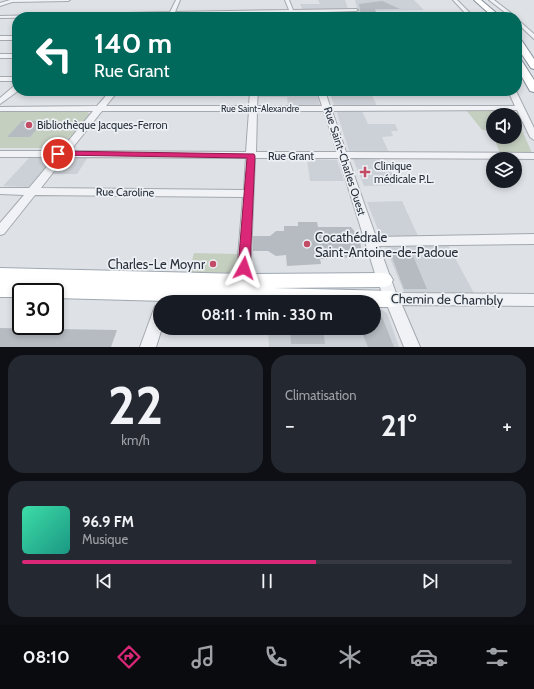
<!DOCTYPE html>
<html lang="fr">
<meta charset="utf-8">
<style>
:root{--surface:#171b24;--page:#242831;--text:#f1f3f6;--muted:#9ea1a6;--line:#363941;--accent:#db2777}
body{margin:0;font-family:Cabin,sans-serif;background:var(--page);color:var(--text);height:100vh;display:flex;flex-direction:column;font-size:15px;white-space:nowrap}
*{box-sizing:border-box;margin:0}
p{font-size:13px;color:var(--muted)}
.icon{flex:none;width:22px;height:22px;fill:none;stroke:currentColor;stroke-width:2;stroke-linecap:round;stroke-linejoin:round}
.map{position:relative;height:347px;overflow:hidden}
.side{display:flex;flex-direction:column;gap:8px;padding:8px;background:#0d0f14;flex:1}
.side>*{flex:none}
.top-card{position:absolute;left:12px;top:12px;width:510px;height:84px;border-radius:16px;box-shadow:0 2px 6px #0003;background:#00695c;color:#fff;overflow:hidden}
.controls{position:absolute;left:486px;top:108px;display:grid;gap:8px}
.controls a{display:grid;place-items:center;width:36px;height:36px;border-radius:50%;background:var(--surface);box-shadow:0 2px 6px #0003;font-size:20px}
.speed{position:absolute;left:12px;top:283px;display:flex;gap:8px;font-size:20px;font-weight:700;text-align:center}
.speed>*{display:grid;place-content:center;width:52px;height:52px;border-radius:50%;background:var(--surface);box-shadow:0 2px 6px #0003;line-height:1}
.speed .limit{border:2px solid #111;border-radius:6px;background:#fff;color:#111}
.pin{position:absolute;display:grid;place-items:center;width:34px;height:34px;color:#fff;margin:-17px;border:2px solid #fff;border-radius:50%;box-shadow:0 1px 4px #0007}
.me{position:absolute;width:44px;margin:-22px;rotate:5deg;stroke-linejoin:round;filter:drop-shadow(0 0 3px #0008)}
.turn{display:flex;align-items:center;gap:14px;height:84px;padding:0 16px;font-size:18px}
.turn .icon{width:52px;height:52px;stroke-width:2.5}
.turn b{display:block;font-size:28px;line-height:34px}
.big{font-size:30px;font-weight:800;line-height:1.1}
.side .widget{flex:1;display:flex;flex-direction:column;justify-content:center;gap:6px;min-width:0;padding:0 14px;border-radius:16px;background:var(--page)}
.side .dial{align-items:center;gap:0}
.dial b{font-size:52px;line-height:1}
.song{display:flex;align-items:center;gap:12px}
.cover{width:48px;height:48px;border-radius:6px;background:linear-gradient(135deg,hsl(160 70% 55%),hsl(170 70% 35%))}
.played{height:4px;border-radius:2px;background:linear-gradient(90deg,var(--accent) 60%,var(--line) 60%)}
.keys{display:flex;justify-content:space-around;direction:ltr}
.heat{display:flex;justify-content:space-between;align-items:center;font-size:22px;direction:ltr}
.side .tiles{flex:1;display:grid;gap:8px;grid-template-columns:1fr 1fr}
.widget:last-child{grid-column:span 2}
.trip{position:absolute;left:153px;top:295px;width:228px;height:40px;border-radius:20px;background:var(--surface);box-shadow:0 2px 6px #0003;font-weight:800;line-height:40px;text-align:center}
.tabs{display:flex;height:64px;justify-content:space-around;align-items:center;background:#090b0e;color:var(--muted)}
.tabs .icon{width:28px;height:28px}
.tabs .current{color:var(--accent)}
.tabs b{font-size:18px;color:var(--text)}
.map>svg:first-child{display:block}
</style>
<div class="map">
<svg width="534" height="347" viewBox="0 0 534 347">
<rect width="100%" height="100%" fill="#dee2e6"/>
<g fill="#ccd1d7">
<path d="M318 0H345L348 9 303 10 300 4H320Z"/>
<path d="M355 0H414L424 10 375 11 380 17H361L359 16Z"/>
<path d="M257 91H316L320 106H288L287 97H257Z"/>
<path d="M329 91H370L377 106 334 105Z"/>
<path d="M339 111H362L368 124H395L398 131H391L393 136 382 137 390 155 350 154 337 113Z"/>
<path d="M30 157H54L28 187 3 186Z"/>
<path d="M88 157 77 174H52L66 158Z"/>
<path d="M307 159 337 160 344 181H310Z"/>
<path d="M353 159 386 160 397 185 364 186Z"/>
<path d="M402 201 418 236 381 237 367 202Z"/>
<path d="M448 245 475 295 408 294 404 292 385 246Z"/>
<path d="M374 305 387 313 399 347H269L268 328H374Z"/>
</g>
<g fill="#c5cfc0">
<path d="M466 110 513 111 514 112 532 153 500 154 494 137H515V115H493V134L491 130H482Z"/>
<path d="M0 112H87L90 114 60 148H0Z"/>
<path d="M194 253 238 254 236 273 189 272Z"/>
</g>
<g fill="#b6bbc2">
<path d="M382 1 400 9H375L377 16 361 15 359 4Z"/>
<path d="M22 121H44L30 137H7Z"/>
<path d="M298 222H317L318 227H351L359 237 361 247 360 257 320 259 321 264 287 266 286 255 276 256 268 251H253V236H270L276 231H284V226H298Z"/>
<path d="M411 251 427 289H404L390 252Z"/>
<path d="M382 317 394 347H368L360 328H374V318Z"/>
<path d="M0 328 117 330 111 347H0Z"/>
<path d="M290 328H323L325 344H291Z"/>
</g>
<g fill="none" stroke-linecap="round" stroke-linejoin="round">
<defs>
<g id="minor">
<path d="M10 0H70L68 1 12 2 0 6V3Z"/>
<path d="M176 0H180L175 12 289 10 285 0H289L293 10 356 9 358 10 356 11 295 13 296 17H292L290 13 173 15 172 17H168V15L0 18V16L170 12Z"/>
<path d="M453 0H457L474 17H446L448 16H468Z"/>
<path d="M489 0H494L516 17H511Z"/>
<path d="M517 19 534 34V39L517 23Z"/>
<rect x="0" y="36" width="17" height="4"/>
<rect x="0" y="54" width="17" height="4"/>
<rect x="0" y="77" width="17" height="4"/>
<path d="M14 86H17L18 91 0 104V98Z"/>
<path d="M110 91H118L106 106H249L250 91H258L257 106H322L317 91H325L330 106H515L508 91H516L534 128V140L530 137 517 110 332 111 346 152 534 153V159L348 158 376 237 534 234V244L379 246 396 293 534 294V306L402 305 420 347H404L377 280 339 158H255L250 281 248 285 243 287 238 285 236 281 243 197 35 195 4 234 0 235V223L24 195 0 194V188H29L55 157H0V151H60L93 111H0V107L97 106ZM102 111H249L246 152 70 151ZM257 111H324L337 152H256ZM65 157 246 158 244 190 41 188Z"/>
<path d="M160 305V328H162L156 347H140L155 306Z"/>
</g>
<path id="major" d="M0 268 243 274 384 273 390 275 393 280 390 285 384 287 273 288 391 291 397 293 400 299 397 305 391 307H374V302H203L55 298V292H21V297H0Z"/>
<g id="highway">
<path d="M474 0H481L501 17H493Z"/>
<path d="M517 37 520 38 534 59V69L531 68 517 47Z"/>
<path d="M517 57 520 58 534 80V92L530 91 517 68Z"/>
</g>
</defs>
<use href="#minor" stroke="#a4a9af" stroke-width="2"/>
<use href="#major" stroke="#9ea7b1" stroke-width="2"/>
<use href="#highway" stroke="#87909b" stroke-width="2"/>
<use href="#minor" fill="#f0f2f5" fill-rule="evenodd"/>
<use href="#major" fill="#fff" fill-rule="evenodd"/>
<use href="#highway" fill="#fff" fill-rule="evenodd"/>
</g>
<path fill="#db2777" stroke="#8e194d" d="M58 151 254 154 255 156 250 268 248 272 244 273 240 272 238 268 247 158 55 155 53 154 55 152Z"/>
<g fill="#c24c65" stroke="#edf0f4" stroke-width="1.5">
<circle cx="29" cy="125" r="4"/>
<path d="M363 166h4v4h4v4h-4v4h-4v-4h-4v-4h4z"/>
<circle cx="307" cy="244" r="4"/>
<circle cx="213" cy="264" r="4"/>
</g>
<g text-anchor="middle" stroke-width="3.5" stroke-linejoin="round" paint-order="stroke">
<g font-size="9" fill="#28303b" stroke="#edf0f4">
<text x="260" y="112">Rue Saint-Alexandre</text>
</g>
<g font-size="11" fill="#28303b" stroke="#edf0f4" text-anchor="start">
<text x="37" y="129">Bibliothèque Jacques-Ferron</text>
<text x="374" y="170">Clinique<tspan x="374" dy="13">médicale P.L.</tspan></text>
</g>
<g font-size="11" fill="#28303b" stroke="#edf0f4">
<text x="291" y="160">Rue Grant</text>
<text transform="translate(345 161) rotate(72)" y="4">Rue Saint-Charles Ouest</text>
<text transform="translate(125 192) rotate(1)" y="4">Rue Caroline</text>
</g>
<g font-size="13" fill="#28303b" stroke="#edf0f4" text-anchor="start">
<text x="315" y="242">Cocathédrale<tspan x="315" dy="15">Saint-Antoine-de-Padoue</tspan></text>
<text x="205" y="269" text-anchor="end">Charles-Le Moynr</text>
</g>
<g font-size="13" fill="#28303b" stroke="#edf0f4">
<text transform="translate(447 299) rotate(1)" y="5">Chemin de Chambly</text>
</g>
</g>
</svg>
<div class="controls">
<a><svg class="icon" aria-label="sound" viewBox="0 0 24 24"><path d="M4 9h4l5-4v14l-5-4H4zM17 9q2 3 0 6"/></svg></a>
<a><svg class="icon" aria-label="layers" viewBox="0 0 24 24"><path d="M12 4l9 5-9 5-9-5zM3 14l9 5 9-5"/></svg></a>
</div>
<div class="speed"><div class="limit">30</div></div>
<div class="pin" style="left:58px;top:154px;background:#d93025"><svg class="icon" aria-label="arrive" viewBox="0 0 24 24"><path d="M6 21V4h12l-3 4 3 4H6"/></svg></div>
<svg class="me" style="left:244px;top:268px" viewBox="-20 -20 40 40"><path d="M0-17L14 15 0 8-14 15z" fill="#db2777" stroke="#fff" stroke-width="4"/></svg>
<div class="trip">08:11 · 1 min · 330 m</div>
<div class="top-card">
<div class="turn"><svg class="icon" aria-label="left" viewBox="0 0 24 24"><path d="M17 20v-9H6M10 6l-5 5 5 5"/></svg><div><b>140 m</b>Rue Grant</div></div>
</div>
</div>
<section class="side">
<div class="tiles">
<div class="widget dial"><b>22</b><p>km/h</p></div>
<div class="widget"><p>Climatisation</p>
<div class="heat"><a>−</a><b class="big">21°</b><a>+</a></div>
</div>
<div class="widget">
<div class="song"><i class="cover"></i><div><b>96.9 FM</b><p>Musique</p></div></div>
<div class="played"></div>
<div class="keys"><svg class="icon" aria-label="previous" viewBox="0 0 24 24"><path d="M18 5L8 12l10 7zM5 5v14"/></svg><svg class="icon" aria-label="pause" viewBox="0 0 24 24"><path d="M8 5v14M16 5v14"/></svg><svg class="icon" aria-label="next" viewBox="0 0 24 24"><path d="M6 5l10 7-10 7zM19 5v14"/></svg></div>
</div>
</div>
</section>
<nav class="tabs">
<b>08:10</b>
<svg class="icon current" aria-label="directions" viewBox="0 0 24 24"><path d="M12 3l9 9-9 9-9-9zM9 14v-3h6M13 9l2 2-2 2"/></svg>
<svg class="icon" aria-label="music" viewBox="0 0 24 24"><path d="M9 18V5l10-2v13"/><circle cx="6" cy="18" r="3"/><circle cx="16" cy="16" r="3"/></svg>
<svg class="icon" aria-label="phone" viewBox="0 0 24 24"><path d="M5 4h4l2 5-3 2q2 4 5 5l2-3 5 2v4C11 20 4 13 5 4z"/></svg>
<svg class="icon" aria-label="climate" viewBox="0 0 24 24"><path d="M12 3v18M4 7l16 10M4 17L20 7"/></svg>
<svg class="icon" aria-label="car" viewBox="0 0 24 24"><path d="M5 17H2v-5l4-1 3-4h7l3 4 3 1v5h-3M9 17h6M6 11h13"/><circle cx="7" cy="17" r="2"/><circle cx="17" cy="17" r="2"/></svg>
<svg class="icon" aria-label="filters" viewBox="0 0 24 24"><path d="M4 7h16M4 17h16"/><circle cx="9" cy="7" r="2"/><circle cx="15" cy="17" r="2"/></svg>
</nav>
